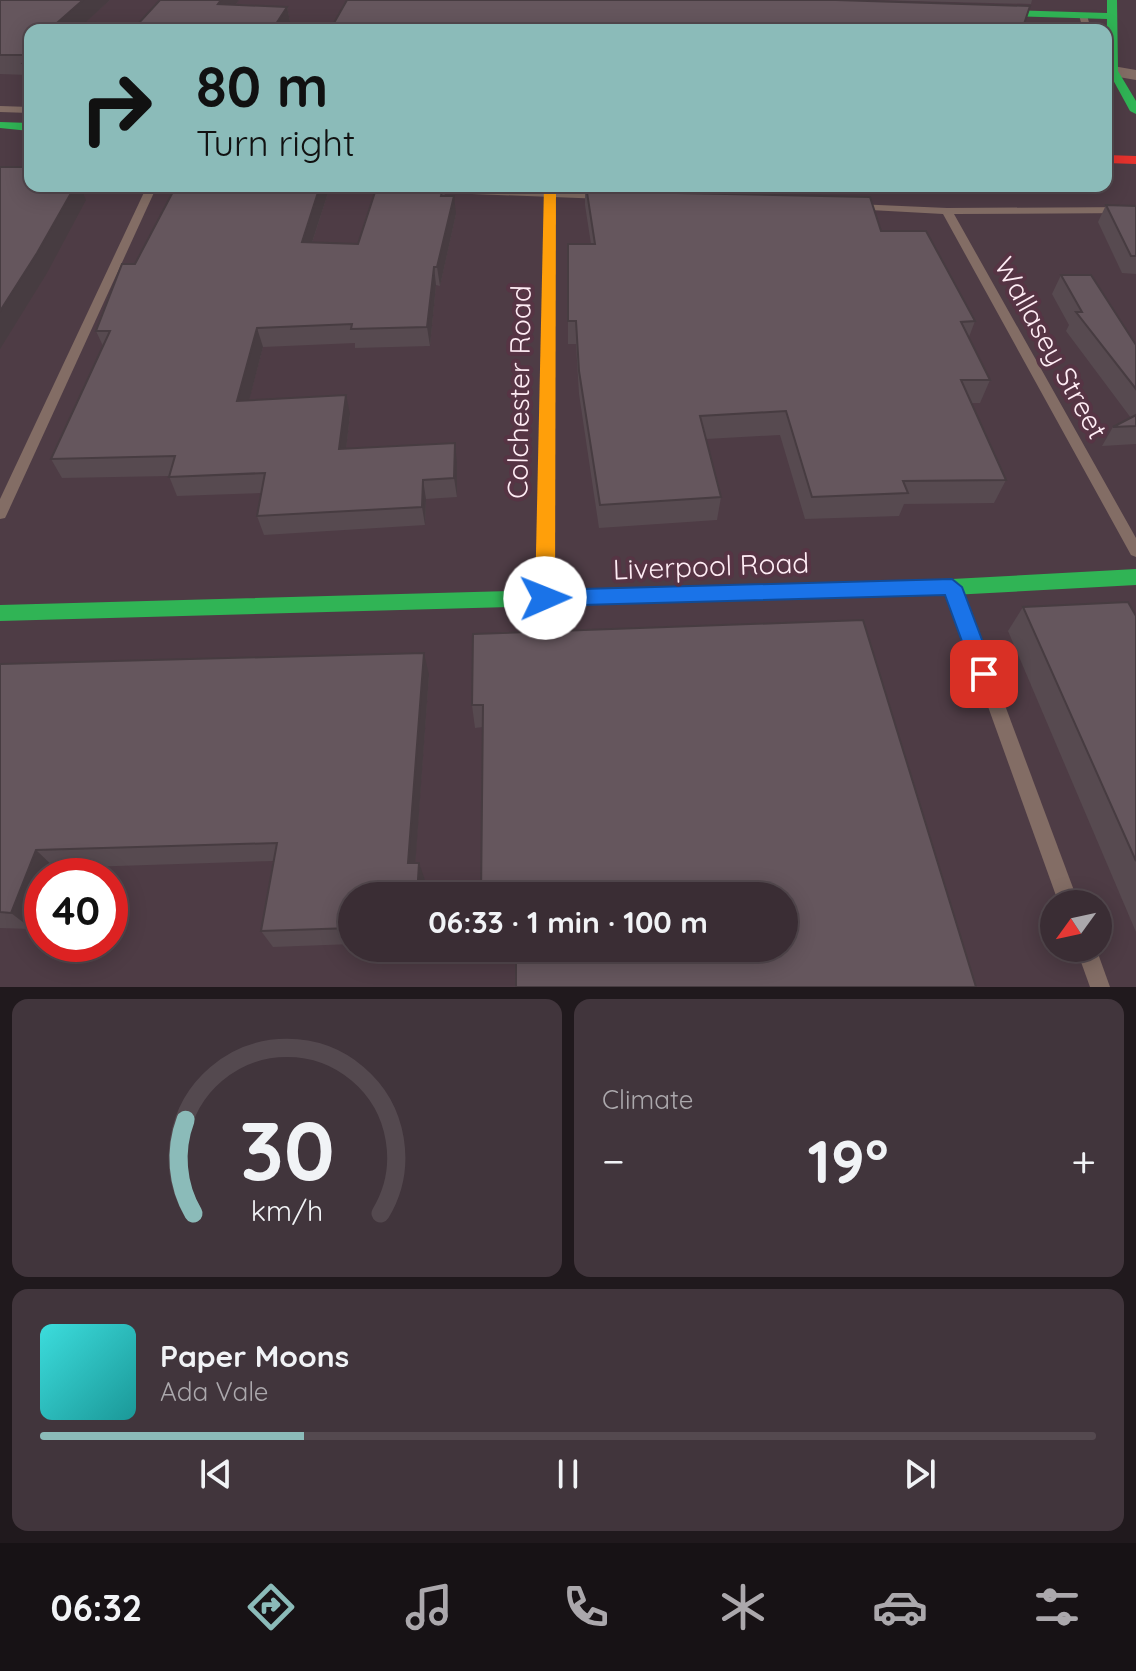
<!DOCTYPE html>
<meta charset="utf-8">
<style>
:root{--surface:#3a2d34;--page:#41353c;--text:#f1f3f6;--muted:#aba8ac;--line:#54494f;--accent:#8bbbb9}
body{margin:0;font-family:Quicksand,sans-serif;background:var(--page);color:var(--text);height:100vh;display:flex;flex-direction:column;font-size:30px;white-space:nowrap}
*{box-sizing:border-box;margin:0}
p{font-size:26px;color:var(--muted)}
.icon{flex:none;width:44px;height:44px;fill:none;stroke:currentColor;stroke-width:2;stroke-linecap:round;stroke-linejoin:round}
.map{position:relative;height:987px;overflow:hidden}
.details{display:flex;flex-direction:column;gap:12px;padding:12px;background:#20191d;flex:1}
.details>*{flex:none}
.top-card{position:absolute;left:24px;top:24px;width:1088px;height:168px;border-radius:16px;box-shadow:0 4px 20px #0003,0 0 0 2px var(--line);background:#8bbbb9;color:#111;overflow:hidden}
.needle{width:52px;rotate:237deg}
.controls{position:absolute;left:1040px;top:890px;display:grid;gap:16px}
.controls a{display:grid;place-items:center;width:72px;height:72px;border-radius:50%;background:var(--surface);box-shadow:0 4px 20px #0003,0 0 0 2px var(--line);font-size:40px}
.speed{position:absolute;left:24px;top:858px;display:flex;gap:16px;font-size:40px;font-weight:700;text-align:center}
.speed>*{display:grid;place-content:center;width:104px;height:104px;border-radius:50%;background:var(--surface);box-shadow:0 4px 20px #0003,0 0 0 2px var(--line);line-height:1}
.speed .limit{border:12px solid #d22;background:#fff;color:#111}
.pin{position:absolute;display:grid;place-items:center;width:68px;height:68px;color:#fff;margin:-34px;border-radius:16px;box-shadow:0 4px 12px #0006}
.me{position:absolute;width:88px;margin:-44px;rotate:89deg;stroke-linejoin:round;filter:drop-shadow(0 0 6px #0008)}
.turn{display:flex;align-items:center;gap:28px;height:168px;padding:0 40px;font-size:36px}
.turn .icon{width:104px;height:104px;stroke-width:2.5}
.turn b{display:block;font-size:56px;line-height:68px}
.big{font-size:60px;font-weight:700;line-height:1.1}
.details .widget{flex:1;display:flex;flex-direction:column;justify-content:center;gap:12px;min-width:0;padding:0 28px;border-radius:16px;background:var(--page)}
.details .dial{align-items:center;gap:0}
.dial svg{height:208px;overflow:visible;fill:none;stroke:var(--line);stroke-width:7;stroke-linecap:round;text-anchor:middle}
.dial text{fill:var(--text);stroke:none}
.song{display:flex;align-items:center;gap:24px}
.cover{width:96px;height:96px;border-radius:12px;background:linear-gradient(135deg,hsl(180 70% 55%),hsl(180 70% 35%))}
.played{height:8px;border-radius:4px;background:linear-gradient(90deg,var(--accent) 25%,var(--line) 25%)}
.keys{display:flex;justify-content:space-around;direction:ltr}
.heat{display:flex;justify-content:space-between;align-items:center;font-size:44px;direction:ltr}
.details .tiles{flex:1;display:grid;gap:12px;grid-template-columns:1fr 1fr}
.widget:last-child{grid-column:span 2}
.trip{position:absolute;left:338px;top:882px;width:460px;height:80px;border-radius:40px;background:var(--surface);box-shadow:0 4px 20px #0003,0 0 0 2px var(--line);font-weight:700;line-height:80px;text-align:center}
.tab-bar{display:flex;height:128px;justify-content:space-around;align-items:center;background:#171215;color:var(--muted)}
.tab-bar .icon{width:56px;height:56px}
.tab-bar .active{color:var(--accent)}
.tab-bar b{font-size:36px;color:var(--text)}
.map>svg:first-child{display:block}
</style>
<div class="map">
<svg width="1136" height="987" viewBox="0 0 1136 987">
<rect width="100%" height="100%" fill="#4e3c45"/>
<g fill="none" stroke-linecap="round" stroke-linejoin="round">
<g fill="#836d65" fill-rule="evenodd">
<path d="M1083 13 1087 15 1091 30H1083L1079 15Z"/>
<path d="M0 106 30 107V113L0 112Z"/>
<path d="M147 186H157L7 514 5 518 0 519V499Z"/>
<path d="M291 186H395L401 189 396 192 296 189Z"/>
<path d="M425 187 604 193 609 196 604 199 421 192 420 190Z"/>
<path d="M856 204 947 208 1136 207V213L954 214 1136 538V557L1131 555 943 214 852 209 851 207Z"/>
<path d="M953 581 958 583 961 587 1079 904H1059L945 587 948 583Z"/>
<path d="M1076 948H1096L1110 987H1090Z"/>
</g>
<path fill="#836d65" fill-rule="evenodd" d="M1113 66 1136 70V80L1107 75V67Z"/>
<g fill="#30b455" fill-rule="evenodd">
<path d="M1107 0H1117L1118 71 1136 101V114L1130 111 1112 78 1106 81 1107 19 975 15 970 12 975 9 1107 13Z"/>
<path d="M0 122 30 123V131L0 128Z"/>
<path d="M1136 569V585L952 595 0 621V605L952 579Z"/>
</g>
<path fill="#ff9f0a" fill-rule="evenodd" d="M544 186H556L555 598 552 604 545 606 538 604 535 598Z"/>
<path fill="#e5322d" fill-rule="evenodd" d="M1106 155 1136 156V164L1106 163Z"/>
</g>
<g fill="#574a50">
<path d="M0 0H110L85 22 138 24 239 0 236 4 287 7 291 26 30 30V80L28 75 0 74Z"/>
<path d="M872 0H1032L1031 4Z"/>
<path d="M443 186 445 196 456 214 440 286 436 285 430 346 355 348V343L263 347 249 400 350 414 346 449 457 463V497L426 499 425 525 264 535 257 516 261 493 177 496 169 476 62 478 51 459 103 346 96 331 135 264 328 193 312 243 358 244Z"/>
<path d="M585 186H619L677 193 881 231 975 321 969 337 990 380 980 403H971L1006 480 994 503 904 504 899 516 805 519 780 435 706 439 721 497 717 520 599 528 579 394 576 344H568V244H591L585 205Z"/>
<path d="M1106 205 1136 206V274L1122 273 1098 222Z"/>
<path d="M1061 275 1136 345V444L1102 446 1113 427 1131 418 1066 331 1069 325 1052 294Z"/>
<path d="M1023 607 1136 616V932L1008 631Z"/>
<path d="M863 620 976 987H516V953L484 954 483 948H784V896H481L483 727 475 728 472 705 473 634Z"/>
<path d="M0 664 429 675 415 863 425 880 352 896V944L273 947 261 931 273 861 55 868 42 876V903L32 929 0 928Z"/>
</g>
<g fill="#473c41">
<path d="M83 0H110L77 30 58 22Z"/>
<path d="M221 0H239L223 22 218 4Z"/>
<path d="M287 7 291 26 289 30H272Z"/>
<path d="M75 186H80L86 200 47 273 0 349V311Z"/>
<path d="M320 186H326L328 193 306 261 302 242Z"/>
<path d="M454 196 456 214 440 286 437 267Z"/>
<path d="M434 267 436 285 430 346 427 327Z"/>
<path d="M257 328 263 347 244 420 237 401Z"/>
<path d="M346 395 350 414 344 468 339 449Z"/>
<path d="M455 443 457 463V497L454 478Z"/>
<path d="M423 480 426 499 425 525 422 507Z"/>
<path d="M424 653 429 675 414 881 408 863Z"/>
<path d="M36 850 55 868 52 876H42V903L32 929 11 913Z"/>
<path d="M419 863 425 880 424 896H417Z"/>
</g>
<g fill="#65565d" stroke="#473c41" stroke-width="2">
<path d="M0 0H83L58 22 138 24 160 0H221L218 4 287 7 272 30H30V55H0Z"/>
<path d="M347 0H836L1030 6 1022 30H330Z"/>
<path d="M30 56V63H23Z"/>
<path d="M0 167H30V186H75L37 253 0 311Z"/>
<path d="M176 186H320L302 242 358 244 377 186H443L441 196H454L437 267H434L427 327 351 329 352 324 257 328 237 401 346 395 339 449 455 443 454 478 423 480 422 507 257 516 265 473 169 477 175 456 51 459 110 331H96L122 264H135Z"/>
<path d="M586 186H676L677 193 870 197 881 231H926L975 321 961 322 990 380H961L1006 480 903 481 908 493 812 497 786 411 700 416 721 497 600 505 579 371 576 321H568V244H595Z"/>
<path d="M1106 205 1136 206V256H1131Z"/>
<path d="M1061 275H1091L1136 345V389L1076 312H1082Z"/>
<path d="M1136 415V426L1113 427Z"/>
<path d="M1128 602 1136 616V861L1023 607Z"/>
<path d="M863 620 976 987H516V948H784V896H481L483 705H472L473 634Z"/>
<path d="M424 653 408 863H419L417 896H352V928L261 931 277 843 36 850 11 913 0 912V664Z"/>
</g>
<path fill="#1a73e8" stroke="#114b97" stroke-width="2" d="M952 579 962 587 995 674 992 680H977L974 674 945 595 545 606 535 598 545 590Z"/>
<g text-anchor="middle" stroke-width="8" stroke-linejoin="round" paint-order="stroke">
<g font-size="28" fill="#ffedf5" stroke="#563444">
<text transform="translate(1051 348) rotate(61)" y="10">Wallasey Street</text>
<text transform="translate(519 392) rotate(-89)" y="10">Colchester Road</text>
<text transform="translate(711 566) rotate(-2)" y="10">Liverpool Road</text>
</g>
</g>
</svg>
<div class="controls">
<a><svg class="needle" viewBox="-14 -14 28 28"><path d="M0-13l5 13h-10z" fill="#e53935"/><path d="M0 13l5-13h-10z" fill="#aba8ac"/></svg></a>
</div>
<div class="speed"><div class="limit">40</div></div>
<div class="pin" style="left:984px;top:674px;background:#d93025"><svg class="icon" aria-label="arrive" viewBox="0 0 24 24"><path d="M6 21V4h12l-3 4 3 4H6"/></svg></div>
<svg class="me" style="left:545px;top:598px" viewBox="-20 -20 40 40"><circle r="19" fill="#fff"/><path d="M0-13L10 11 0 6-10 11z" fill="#1a73e8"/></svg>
<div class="trip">06:33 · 1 min · 100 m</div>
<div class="top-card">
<div class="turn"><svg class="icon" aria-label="right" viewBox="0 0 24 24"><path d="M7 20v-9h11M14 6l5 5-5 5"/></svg><div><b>80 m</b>Turn right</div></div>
</div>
</div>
<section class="details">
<div class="tiles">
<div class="widget dial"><svg viewBox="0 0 100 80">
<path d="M14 69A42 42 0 1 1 86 69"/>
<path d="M14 69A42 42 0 0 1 11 33" stroke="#8bbbb9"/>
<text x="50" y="56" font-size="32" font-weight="700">30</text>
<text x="50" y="72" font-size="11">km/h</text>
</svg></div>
<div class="widget"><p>Climate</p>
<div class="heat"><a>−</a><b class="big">19°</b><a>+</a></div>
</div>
<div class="widget">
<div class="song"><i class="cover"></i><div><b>Paper Moons</b><p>Ada Vale</p></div></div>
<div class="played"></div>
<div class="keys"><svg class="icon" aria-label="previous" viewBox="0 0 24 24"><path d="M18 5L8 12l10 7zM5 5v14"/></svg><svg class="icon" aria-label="pause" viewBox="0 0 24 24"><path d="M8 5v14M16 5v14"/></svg><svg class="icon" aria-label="next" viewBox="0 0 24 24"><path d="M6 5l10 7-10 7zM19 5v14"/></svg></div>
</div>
</div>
</section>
<nav class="tab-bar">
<b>06:32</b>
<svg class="icon active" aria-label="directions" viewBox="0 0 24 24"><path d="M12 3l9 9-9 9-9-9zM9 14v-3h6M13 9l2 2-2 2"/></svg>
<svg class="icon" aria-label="music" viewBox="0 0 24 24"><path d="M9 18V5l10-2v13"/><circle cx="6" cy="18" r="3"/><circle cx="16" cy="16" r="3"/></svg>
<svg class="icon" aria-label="phone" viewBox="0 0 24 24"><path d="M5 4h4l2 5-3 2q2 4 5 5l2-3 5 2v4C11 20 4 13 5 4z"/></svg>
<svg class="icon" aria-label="climate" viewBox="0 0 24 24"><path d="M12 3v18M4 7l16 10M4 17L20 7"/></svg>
<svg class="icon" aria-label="car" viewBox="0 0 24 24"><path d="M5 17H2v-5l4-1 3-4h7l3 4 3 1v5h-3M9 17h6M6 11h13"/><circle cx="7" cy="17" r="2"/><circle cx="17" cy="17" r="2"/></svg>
<svg class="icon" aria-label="filters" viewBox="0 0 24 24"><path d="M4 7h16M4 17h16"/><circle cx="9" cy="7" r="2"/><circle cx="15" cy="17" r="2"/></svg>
</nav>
